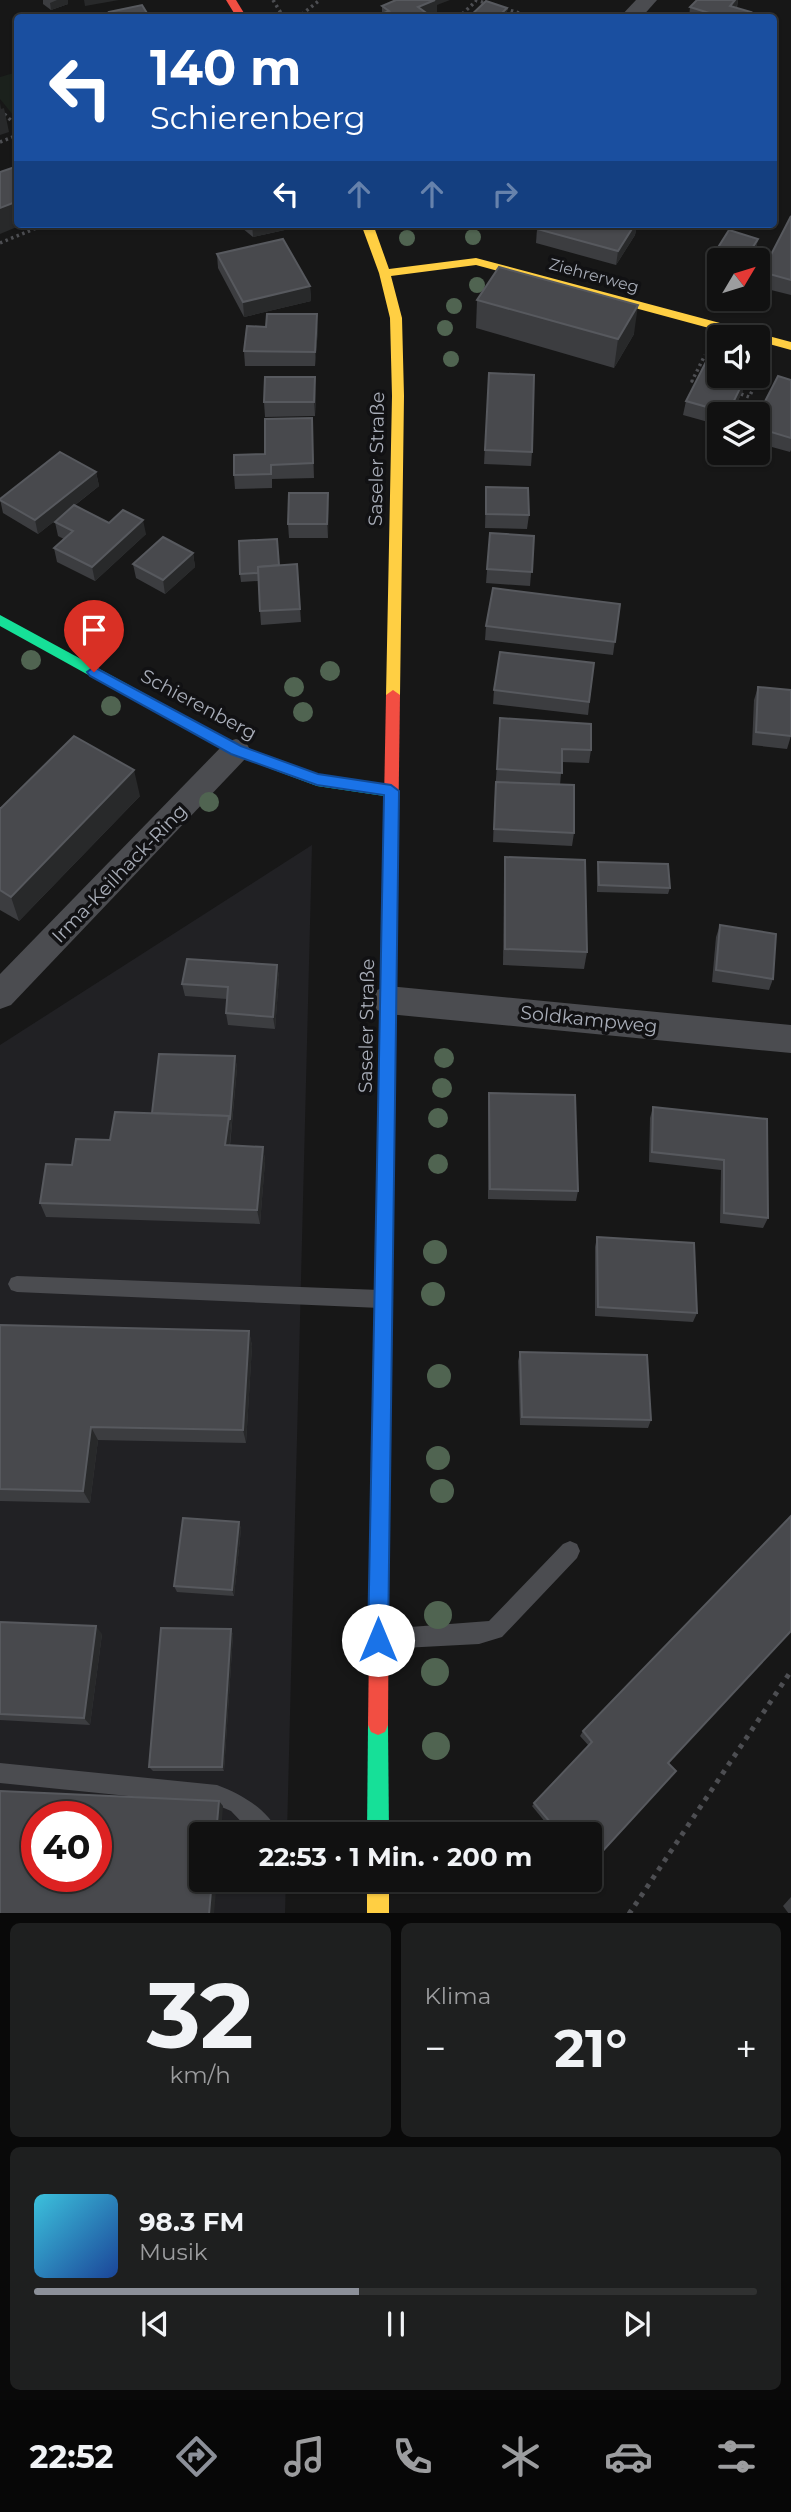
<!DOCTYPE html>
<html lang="de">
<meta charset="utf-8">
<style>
:root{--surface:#111;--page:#1e1f1f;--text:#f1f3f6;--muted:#9c9d9f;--line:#303131;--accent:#8c9099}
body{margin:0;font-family:Montserrat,sans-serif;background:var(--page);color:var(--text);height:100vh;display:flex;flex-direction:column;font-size:26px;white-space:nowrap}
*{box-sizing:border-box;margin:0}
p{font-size:23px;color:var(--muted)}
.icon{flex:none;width:38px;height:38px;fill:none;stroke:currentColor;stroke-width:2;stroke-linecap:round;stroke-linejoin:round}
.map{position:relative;height:1913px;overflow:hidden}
.drawer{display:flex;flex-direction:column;gap:10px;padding:10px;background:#090909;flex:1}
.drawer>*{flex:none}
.banner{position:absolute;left:14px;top:14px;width:763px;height:214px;border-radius:7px;box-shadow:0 2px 5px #0004,0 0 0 2px var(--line);background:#1a4fa0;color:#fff;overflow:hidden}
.needle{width:46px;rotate:52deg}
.buttons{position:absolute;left:707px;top:248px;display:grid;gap:14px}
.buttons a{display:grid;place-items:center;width:63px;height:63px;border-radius:7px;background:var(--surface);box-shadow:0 2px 5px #0004,0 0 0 2px var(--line);font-size:35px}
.speed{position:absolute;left:21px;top:1801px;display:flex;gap:14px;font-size:35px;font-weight:700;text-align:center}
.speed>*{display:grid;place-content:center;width:91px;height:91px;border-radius:50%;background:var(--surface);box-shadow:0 2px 5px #0004,0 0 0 2px var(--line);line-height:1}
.speed .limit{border:10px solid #d22;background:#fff;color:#111}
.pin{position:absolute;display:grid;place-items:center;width:60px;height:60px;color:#fff;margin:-72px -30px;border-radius:50% 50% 50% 0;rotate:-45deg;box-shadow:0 0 7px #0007}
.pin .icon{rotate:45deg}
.me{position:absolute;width:77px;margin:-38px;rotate:0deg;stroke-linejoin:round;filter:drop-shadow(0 0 5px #0008)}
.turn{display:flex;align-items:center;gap:24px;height:147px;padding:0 21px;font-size:32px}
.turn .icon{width:91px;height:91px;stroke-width:2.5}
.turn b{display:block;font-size:49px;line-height:60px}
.lanes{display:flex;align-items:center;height:66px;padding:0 21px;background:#0003;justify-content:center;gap:35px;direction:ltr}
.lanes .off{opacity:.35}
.big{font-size:52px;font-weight:700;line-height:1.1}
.drawer .tile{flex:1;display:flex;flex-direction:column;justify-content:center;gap:10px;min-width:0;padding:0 24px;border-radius:10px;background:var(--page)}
.drawer .dial{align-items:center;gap:0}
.dial b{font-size:91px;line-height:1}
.song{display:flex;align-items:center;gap:21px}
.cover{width:84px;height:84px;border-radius:10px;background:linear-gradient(135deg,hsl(190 70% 55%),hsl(220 70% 35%))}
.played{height:7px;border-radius:4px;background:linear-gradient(90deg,var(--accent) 45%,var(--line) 45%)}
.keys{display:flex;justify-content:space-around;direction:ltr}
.heat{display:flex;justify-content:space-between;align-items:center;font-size:38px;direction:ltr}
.drawer .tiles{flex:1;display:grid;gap:10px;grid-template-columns:1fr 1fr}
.tile:last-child{grid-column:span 2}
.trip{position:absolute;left:189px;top:1822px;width:413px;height:70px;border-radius:7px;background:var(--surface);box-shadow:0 2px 5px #0004,0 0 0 2px var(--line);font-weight:700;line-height:70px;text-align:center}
.dock{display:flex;height:112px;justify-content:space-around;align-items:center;background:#070707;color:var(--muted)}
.dock .icon{width:49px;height:49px}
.dock .on{color:var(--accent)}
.dock b{font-size:32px;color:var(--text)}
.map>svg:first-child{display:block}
</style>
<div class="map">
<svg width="791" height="1914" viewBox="0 0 791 1914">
<rect width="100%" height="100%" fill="#171717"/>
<path fill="#212124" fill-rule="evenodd" d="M312 845 287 1834H201V1880H286L285 1913 0 1914V1045ZM37 1816H96V1876H37Z"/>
<path fill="#1b211c" d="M17 72H18L17 120 0 99V77Z"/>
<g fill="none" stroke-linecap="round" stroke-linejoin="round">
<g stroke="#4d4e52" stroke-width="3.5" stroke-dasharray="2.5 3.5" stroke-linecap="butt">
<path d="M273 0 284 18"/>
<path d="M475 0 489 4"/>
<path d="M505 9 538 18"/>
<path d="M297 18 320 0"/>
<path d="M458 18 476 1"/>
<path d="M0 110 18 127"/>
<path d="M0 142 18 135"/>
<path d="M0 243 46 224"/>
<path d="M699 383 692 381 705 355"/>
<path d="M741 394 749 397 764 368"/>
</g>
<path stroke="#4d4e52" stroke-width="5" stroke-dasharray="4.5 6" stroke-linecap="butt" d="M629 1914 791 1671"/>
<g fill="#4b4c50" fill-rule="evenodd">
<path d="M17 1276 380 1290 386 1293 389 1299 386 1305 380 1308 17 1292 11 1290 8 1284 11 1278Z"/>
<path d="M570 1541 577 1544 580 1551 577 1558 502 1637 479 1644 384 1649 377 1646 374 1639 377 1632 384 1629 489 1621 563 1544Z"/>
<path d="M0 1763 217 1785C241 1794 268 1809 279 1834H253L231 1811 217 1805 0 1783Z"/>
</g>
<g fill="#4b4c50" fill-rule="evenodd">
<path d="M636 0H657L641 18H619Z"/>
<path d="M236 739 246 742 250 750 246 758 11 1005 0 1009V974L226 742Z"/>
<path d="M388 986 791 1025V1053L388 1014 377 1010 372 1000 377 990Z"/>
</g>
<g fill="#16e098" fill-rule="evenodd">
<path d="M0 615 241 746 318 774 391 785 398 791 391 797 317 786 231 754 0 626Z"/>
<path d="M387 1061 393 1063 395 1068 390 1414 388 1421 381 1423 374 1421 372 1414 379 1068 381 1063Z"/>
<path d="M378 1715 385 1718 388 1725 389 1834H367L368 1725 371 1718Z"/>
</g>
<g fill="#ffcf43" fill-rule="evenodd">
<path d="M361 224H373L389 269 476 258 791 342V350L758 341V338H746L476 265 391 276 402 318 404 396 400 695 393 700 386 695 392 396 390 318 379 273Z"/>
<rect x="367" y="1880" width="22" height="34"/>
</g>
<g fill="#f24e42" fill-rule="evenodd">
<path d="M226 0H236L247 18H237Z"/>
<path d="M393 690 400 695 395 1068 393 1073 387 1075 381 1073 379 1068 386 695Z"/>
<path d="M381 1405 388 1407 390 1414 388 1725 385 1732 378 1735 371 1732 368 1725 372 1414 374 1407Z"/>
</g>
</g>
<g fill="#506451">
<circle cx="473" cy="237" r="8"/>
<circle cx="407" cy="238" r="8"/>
<circle cx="477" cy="285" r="8"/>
<circle cx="454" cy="306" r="8"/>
<circle cx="445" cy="328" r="8"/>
<circle cx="451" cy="359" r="8"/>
<circle cx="31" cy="660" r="10"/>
<circle cx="330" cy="671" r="10"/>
<circle cx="294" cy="687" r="10"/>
<circle cx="111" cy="706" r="10"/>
<circle cx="303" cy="712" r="10"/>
<circle cx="209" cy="802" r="10"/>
<circle cx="444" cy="1058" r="10"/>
<circle cx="442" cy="1088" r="10"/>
<circle cx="438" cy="1118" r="10"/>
<circle cx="438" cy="1164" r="10"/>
<circle cx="435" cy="1252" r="12"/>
<circle cx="433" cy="1294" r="12"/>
<circle cx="439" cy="1376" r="12"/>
<circle cx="438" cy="1458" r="12"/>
<circle cx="442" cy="1491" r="12"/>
<circle cx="438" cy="1615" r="14"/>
<circle cx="435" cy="1672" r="14"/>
<circle cx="436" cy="1746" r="14"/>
</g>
<g fill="#3c3d40">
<path d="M43 0H68V4L51 10 43 4Z"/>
<path d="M697 0H738L737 8 750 18H689L690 7Z"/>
<path d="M437 5V14H382V6Z"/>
<path d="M791 216V295L759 287 762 272Z"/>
<path d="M237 224H312L253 237Z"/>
<path d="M540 224H637L635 235 616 265 536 243 537 229Z"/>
<path d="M758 239 755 253 750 261H719V274L709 271 712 257Z"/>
<path d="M217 254 310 286 311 301 244 317 218 268Z"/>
<path d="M477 300 634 334 614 368 476 328Z"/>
<path d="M266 327 318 329 315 366H245L244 351Z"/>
<path d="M489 373 532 452 531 466 484 464Z"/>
<path d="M719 376H748L747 382 731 415H719V425L683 415 686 401Z"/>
<path d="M791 380V450L790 452 758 443V415Z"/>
<path d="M316 391 315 416 265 417 264 402Z"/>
<path d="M312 418 314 478 272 479V488L235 489 234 475 265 454Z"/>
<path d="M96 472 99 486 74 506 109 523 146 534 95 581 57 562 54 548 64 539 58 536 55 522 66 512 38 534 3 513 0 499Z"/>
<path d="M486 487 529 515 527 529 485 528Z"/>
<path d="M328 493V538H289L288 524Z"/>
<path d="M490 533 534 536 530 586 486 583Z"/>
<path d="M193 553 195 567 165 594 136 578 133 564Z"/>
<path d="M297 564 301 622 261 625 258 581 241 582 240 574 279 565Z"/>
<path d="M620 604 613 655 485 640 486 626Z"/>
<path d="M594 663 588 715 493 704 494 690Z"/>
<path d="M758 687 791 736 787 749 752 745 754 700Z"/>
<path d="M500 718 591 750 589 763 562 762 560 785 574 833 572 846 493 842 495 794Z"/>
<path d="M140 796 19 921 0 910V808Z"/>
<path d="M505 857 587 952 584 969 503 965 504 874Z"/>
<path d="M598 862 670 888 668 894 597 892V869Z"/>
<path d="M720 925 773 979 769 990 712 982 716 937Z"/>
<path d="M277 965 279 977 275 1029 228 1025 226 1013 227 999 185 996 182 984Z"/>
<path d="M235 1056 237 1068 230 1146 263 1147 265 1161 260 1224 46 1217 40 1203 72 1165 152 1113Z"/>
<path d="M489 1093 578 1191 576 1201 488 1199V1104Z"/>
<path d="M653 1107 767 1119 768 1218 763 1228 720 1223 721 1170 649 1162 650 1118Z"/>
<path d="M597 1237 697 1313 693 1322 595 1316V1247Z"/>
<path d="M0 1325 249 1331 252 1346 246 1443 98 1440 90 1503 0 1501Z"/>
<path d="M520 1352 651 1420 648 1428 520 1425 518 1361Z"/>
<path d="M791 1516 590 1834H555L532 1806 589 1746 580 1736 583 1731Z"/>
<path d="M239 1522 241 1529 234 1596 177 1592 174 1586Z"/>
<path d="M0 1622 102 1634 90 1725 0 1720Z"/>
<path d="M231 1629 233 1635 224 1771H153L149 1767Z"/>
<path d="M791 1897V1914H789L783 1906Z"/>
</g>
<g fill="#28292a">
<path d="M57 0H68V4L51 10 50 3Z"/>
<path d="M84 0H119L85 6Z"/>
<path d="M429 0H450L437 5V14L426 18H411L418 7Z"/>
<path d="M735 0H738L736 9 730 6Z"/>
<path d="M507 8V15L504 18H497Z"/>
<path d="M0 103 1 109 4 108 9 132 0 135Z"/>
<path d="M18 201V224H24L0 234V208Z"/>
<path d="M252 224H312L253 237Z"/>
<path d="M635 224H637L635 235 616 265 618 251Z"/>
<path d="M758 239 755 253 750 261H744Z"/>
<path d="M310 286 311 301 244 317 243 302Z"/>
<path d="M638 305 634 334 614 368 618 339Z"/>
<path d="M317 314 318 329 315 366V352Z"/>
<path d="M746 376H748L747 382 731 415H727Z"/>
<path d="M315 377 316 391 315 416 314 402Z"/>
<path d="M96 472 99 486 38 534 35 520Z"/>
<path d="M328 493 329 507 328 538 327 524Z"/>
<path d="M143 520 146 534 95 581 92 567Z"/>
<path d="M193 553 195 567 165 594 163 580Z"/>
<path d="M134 770 140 796 19 921 11 897Z"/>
<path d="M277 965 279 977 275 1029 273 1017Z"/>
<path d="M235 1056 237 1068 231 1131 230 1120Z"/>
<path d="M229 1116 231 1131 228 1160 225 1145Z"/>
<path d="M263 1147 265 1161 260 1224 257 1210Z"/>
<path d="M249 1331 252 1346 246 1443 243 1430Z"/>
<path d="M91 1427 98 1440 90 1503 83 1491Z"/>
<path d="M239 1522 241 1529 234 1596 232 1590Z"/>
<path d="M96 1626 102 1634 90 1725 84 1718Z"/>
<path d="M231 1629 233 1635 224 1771 222 1767Z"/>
<path d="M219 1801 223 1806 221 1834H216Z"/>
<path d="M212 1880H217L214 1914H209Z"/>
</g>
<g fill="#48494d" stroke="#57595e" stroke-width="2" fill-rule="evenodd">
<path d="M396 0H435L418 7 425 12 411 18H372L389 11 382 6Z"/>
<path d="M697 0H735L730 6 751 12 746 18H725L690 7Z"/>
<path d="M486 1 507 8 497 18H468Z"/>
<path d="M142 5 150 18H112L109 12Z"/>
<path d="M526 14 538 18H522Z"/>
<path d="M18 166V201L0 208V172Z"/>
<path d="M791 216V280L762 272Z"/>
<path d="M540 224H635L618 251 537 229Z"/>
<path d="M729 230 758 239 744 261H725L712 257Z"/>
<path d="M283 239 310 286 243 302 217 254Z"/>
<path d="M499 267 638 305 618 339 477 300Z"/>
<path d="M267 314H317L315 352 244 351 247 326 266 327Z"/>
<path d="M709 356 719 359V376H746L728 413 686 401Z"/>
<path d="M489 373 534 375 532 452 485 450Z"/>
<path d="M778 376 791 380V438L758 428V415Z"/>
<path d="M265 377H315L314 402H264Z"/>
<path d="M312 418 313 463 271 465V474L234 475V455L265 454V419Z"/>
<path d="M60 452 96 472 35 520 0 500V499Z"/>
<path d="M486 487 528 488 529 515 486 514Z"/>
<path d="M289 493H328L327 524H288Z"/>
<path d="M74 505 109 523 123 510 143 520 92 567 54 548 73 531 55 522Z"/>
<path d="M490 533 534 536 532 572 487 569Z"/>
<path d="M163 537 193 553 163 580 133 564Z"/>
<path d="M277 539 279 565 258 567V573L240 574 239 541Z"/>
<path d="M297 564 300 609 260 611 258 567Z"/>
<path d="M493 588 620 604 615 642 486 626Z"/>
<path d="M500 652 594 663 589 702 494 690Z"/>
<path d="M758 687 791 690V736L756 732Z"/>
<path d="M500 718 591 724V750L562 749V773L497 769Z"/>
<path d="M74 736 134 770 11 897 0 890V808H1Z"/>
<path d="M496 782 574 785V833L494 829Z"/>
<path d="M505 857 585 860 587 952 505 949Z"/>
<path d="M598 862 668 864 670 888 599 885Z"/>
<path d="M720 925 776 934 773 979 716 970Z"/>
<path d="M187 959 277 965 273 1017 226 1013 228 987 182 984Z"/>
<path d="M159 1054 235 1056 230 1120 229 1116 152 1113Z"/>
<path d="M489 1093 575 1095 578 1191 490 1189Z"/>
<path d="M653 1107 767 1119 768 1218 724 1213V1160L652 1152Z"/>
<path d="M115 1112 229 1116 225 1145 263 1147 257 1210 40 1203 46 1164 72 1165 76 1139 110 1140Z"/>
<path d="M597 1237 694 1243 697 1313 598 1307Z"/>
<path d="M0 1325 249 1331 243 1430 91 1427 83 1491 0 1489Z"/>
<path d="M520 1352 647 1355 651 1420 522 1417Z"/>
<path d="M791 1516V1631L668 1763 676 1771 590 1865V1834H560L534 1803 592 1742 583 1731Z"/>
<path d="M183 1518 239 1522 232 1590 174 1586Z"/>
<path d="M0 1622 96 1626 84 1718 0 1714Z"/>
<path d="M161 1628 231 1629 222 1767H149Z"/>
<path d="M0 1791 219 1801 216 1834H201V1880H212L209 1914H0ZM37 1816H96V1876H37Z"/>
</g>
<path fill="#1a73e8" stroke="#114b97" stroke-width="2" d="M94 667 241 746 318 774 391 785 399 791 388 1640 385 1647 378 1650 371 1647 368 1640 384 795 317 785 231 754 90 676 87 672Z"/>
<g text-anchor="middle" stroke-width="7" stroke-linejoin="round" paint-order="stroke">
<g font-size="16" fill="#a8adb8" stroke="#111113">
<text transform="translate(594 275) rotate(15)" y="6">Ziehrerweg</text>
</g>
<g font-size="19" fill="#a8adb8" stroke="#111113">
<text transform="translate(376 459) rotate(-89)" y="7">Saseler Straße</text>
<text transform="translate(199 704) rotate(28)" y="7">Schierenberg</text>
<text transform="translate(119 873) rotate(-46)" y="7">Irma-Keilhack-Ring</text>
<text transform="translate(589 1019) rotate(6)" y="7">Soldkampweg</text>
<text transform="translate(366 1026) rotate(-89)" y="7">Saseler Straße</text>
</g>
</g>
</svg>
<div class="buttons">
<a><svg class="needle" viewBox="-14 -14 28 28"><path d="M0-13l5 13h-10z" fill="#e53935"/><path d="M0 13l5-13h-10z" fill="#9c9d9f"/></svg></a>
<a><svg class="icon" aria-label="sound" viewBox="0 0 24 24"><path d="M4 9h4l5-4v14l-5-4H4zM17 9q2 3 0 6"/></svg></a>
<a><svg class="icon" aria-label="layers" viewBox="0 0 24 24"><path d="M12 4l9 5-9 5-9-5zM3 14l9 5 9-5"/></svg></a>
</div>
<div class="speed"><div class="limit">40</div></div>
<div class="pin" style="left:94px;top:672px;background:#d93025"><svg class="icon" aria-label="arrive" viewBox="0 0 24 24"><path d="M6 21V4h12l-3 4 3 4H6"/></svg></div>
<svg class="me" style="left:378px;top:1640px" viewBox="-20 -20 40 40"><circle r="19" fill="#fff"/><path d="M0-13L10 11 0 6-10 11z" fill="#1a73e8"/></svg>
<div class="trip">22:53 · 1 Min. · 200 m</div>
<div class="banner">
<div class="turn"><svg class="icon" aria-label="left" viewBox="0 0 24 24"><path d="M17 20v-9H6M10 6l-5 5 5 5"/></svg><div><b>140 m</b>Schierenberg</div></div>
<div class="lanes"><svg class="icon" aria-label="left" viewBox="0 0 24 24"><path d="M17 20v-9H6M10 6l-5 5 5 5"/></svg><svg class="icon off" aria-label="ahead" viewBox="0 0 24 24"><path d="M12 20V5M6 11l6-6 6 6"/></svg><svg class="icon off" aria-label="ahead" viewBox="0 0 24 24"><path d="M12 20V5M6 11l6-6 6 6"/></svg><svg class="icon off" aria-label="right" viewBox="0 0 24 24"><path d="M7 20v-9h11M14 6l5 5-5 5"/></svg></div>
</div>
</div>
<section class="drawer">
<div class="tiles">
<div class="tile dial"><b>32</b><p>km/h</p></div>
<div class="tile"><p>Klima</p>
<div class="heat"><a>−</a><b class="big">21°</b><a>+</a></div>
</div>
<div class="tile">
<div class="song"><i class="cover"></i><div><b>98.3 FM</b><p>Musik</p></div></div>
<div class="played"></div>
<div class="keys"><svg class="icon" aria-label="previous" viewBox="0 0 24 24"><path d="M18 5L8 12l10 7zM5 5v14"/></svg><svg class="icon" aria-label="pause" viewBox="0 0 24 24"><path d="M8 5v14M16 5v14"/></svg><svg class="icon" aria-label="next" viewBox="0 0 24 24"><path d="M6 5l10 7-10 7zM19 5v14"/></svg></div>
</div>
</div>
</section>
<nav class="dock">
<b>22:52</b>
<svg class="icon on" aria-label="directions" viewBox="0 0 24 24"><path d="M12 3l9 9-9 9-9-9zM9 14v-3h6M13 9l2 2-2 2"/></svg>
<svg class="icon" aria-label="music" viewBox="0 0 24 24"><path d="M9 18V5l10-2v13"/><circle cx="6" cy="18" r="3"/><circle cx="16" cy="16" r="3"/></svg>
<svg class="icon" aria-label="phone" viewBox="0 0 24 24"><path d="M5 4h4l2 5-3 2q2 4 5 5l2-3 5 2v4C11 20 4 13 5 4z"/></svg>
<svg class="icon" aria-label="climate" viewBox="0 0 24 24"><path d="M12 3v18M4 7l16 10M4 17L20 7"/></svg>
<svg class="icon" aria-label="car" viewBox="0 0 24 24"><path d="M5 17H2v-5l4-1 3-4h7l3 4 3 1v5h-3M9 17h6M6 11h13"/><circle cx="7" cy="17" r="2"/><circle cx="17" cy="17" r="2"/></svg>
<svg class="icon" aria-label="filters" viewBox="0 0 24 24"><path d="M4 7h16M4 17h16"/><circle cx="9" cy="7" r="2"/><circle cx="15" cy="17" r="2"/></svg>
</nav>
